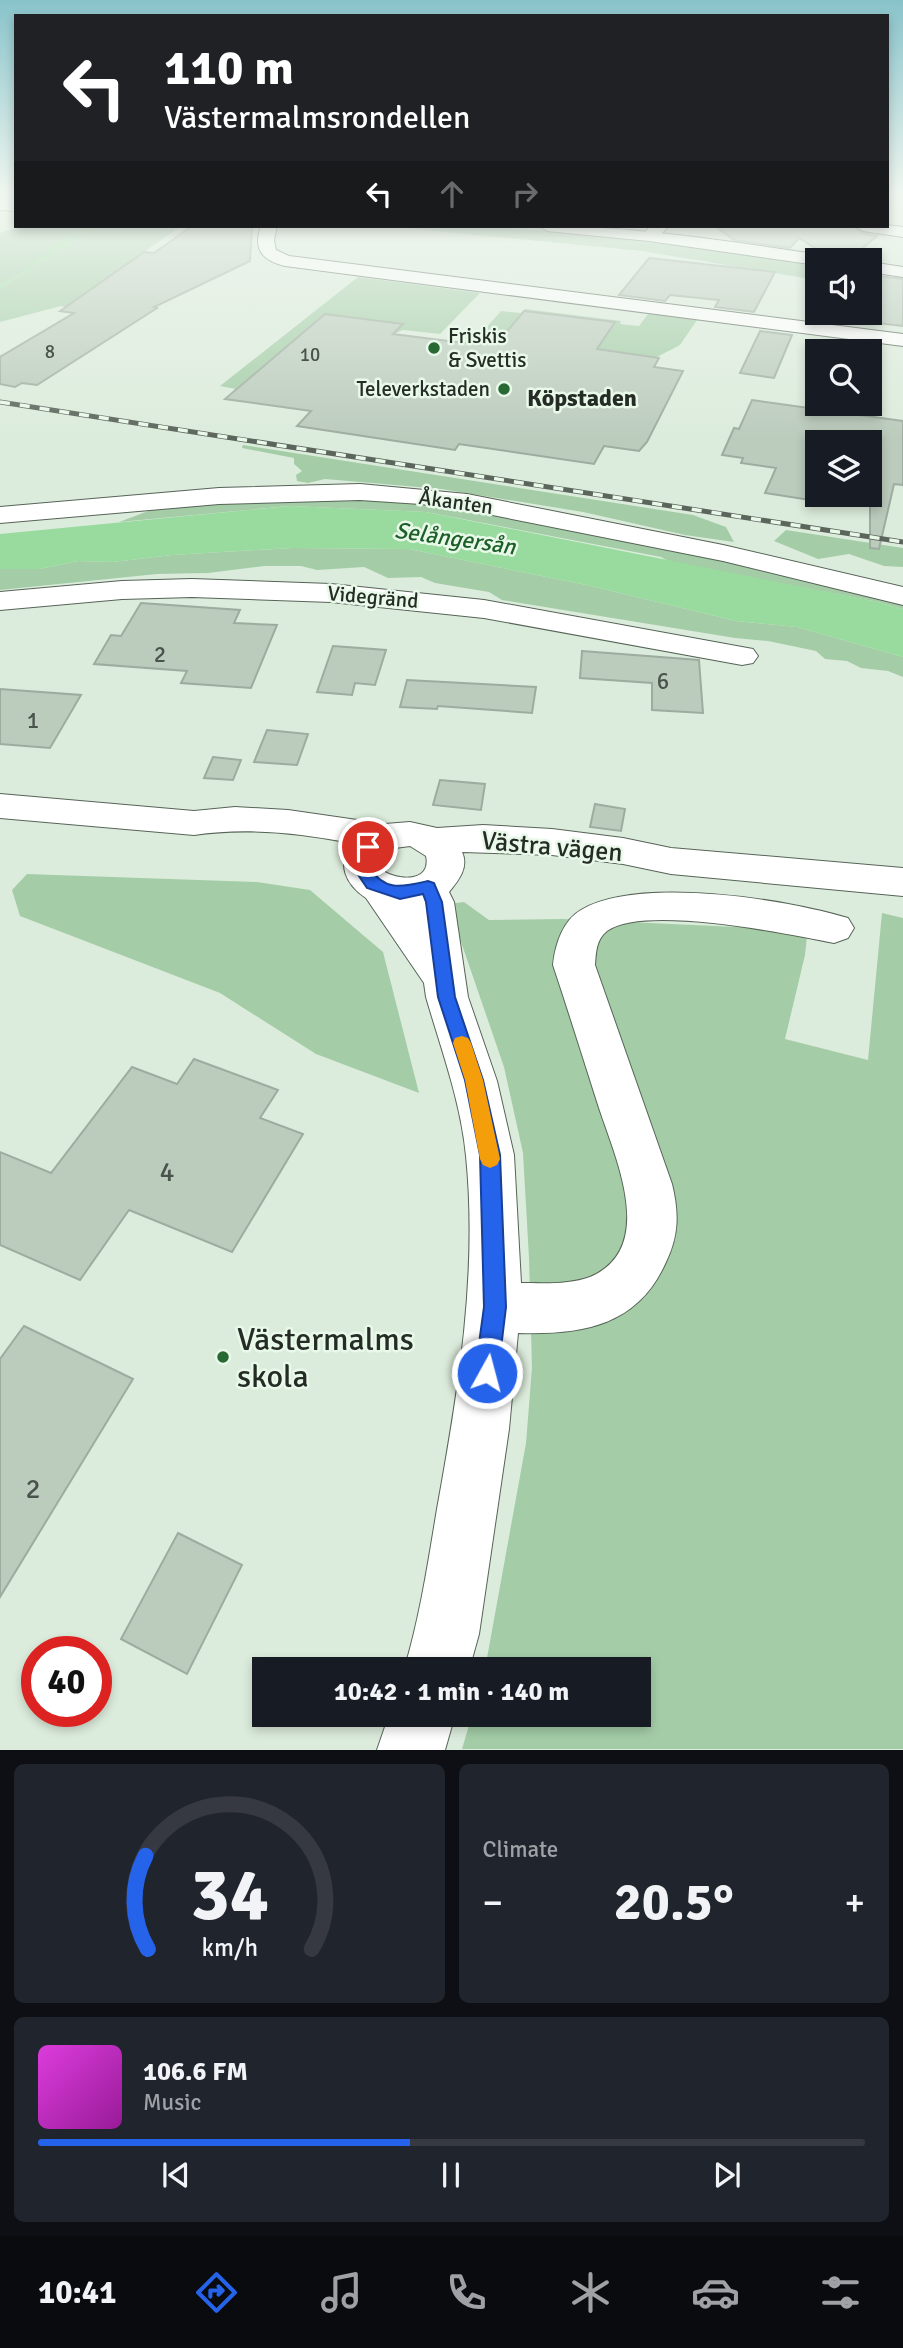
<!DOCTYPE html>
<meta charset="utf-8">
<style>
:root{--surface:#171b24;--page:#20242c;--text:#f1f3f6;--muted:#9ea1a6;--line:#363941;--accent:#2563eb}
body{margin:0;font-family:Signika,sans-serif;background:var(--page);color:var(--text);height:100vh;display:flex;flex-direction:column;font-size:26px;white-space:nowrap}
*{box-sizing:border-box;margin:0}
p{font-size:23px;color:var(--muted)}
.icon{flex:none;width:38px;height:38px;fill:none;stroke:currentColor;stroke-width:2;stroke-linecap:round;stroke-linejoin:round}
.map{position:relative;height:1750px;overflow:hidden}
.drawer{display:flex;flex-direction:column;gap:14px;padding:14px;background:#0d0f14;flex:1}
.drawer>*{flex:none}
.hud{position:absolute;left:14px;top:14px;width:875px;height:214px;border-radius:0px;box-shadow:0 4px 10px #0003;background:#202124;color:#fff;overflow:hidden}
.tools{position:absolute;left:805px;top:248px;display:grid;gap:14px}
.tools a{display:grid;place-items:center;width:77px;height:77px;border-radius:0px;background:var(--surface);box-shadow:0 4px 10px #0003;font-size:35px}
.speed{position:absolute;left:21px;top:1636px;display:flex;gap:14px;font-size:35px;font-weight:700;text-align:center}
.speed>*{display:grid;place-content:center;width:91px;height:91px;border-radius:50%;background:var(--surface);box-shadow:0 4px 10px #0003;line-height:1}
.speed .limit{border:10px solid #d22;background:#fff;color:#111}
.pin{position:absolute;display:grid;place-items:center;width:60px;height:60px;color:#fff;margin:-30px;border:4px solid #fff;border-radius:50%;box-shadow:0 2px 7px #0007}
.me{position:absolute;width:77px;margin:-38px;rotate:7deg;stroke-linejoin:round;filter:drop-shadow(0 0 5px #0008)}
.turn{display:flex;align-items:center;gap:24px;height:147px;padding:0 35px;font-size:32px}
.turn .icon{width:91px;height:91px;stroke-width:2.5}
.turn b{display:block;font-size:49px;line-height:60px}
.lanes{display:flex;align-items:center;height:66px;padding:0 35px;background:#0003;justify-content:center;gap:35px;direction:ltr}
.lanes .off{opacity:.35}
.big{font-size:52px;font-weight:700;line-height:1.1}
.drawer .card{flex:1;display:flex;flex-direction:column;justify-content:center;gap:10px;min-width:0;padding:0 24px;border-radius:10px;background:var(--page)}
.drawer .dial{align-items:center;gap:0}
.dial svg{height:182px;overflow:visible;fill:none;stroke:var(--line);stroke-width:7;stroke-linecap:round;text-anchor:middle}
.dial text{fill:var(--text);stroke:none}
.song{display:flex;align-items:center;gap:21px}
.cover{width:84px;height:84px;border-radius:10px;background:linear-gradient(135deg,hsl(300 70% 55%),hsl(300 70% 35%))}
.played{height:7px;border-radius:4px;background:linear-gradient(90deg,var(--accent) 45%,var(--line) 45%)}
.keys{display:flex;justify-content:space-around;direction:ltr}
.heat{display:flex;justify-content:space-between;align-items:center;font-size:38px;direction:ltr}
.drawer .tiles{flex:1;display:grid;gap:14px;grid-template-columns:1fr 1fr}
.card:last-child{grid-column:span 2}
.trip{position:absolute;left:252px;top:1657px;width:399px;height:70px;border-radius:0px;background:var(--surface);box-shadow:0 4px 10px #0003;font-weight:700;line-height:70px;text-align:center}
.tabs{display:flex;height:112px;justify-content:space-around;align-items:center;background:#090b0e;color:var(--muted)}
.tabs .icon{width:49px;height:49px}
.tabs .selected{color:var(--accent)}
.tabs b{font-size:32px;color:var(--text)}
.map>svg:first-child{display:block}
</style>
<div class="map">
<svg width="903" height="1750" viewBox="0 0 903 1750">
<rect width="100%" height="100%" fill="#dcecdc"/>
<g fill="#a4cda7">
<path d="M23 226H85L17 276 0 285V233Z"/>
<path d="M97 226H181L66 307 61 306 0 322V289Z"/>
<path d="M385 226H488L557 232 691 247 817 266V280L642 251Z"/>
<path d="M358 277 480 293 440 334 403 330 393 334 402 324 325 314 236 389 220 386Z"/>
<path d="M525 309 621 321 620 324 639 326 648 314 697 320 680 345 655 358 575 347 485 339 479 347 466 346 480 338V335L501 311 521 313Z"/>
<path d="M243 445 693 515 726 527 734 542 685 535 583 512 441 489 325 479 308 483 297 481 296 475 302 471 294 464V458L242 448Z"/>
<path d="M299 498 405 500 517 517 903 599V609L873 601 670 562 661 557 426 512 290 506 119 522 159 507Z"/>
<path d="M786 530 903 548V567L884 566 849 554 818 559 774 541Z"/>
<path d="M292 548 409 549 591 586 736 621 797 627 903 657V677L888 671 861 668 847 661 825 659 816 651 768 641 735 638 502 600 489 592 435 583 421 577 388 578 364 567 317 570 301 566H265L208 573 157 574 0 590V569L3 568 39 569 78 561 113 562 172 555Z"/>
<path d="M27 874 257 882 310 890 383 952 419 1093 316 1054 220 993 20 916 12 890Z"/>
<path d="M464 902 489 920 563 919 782 929 807 936 805 955 785 1039 868 1060 882 913 903 918V1749H462L472 1715H639V1670L485 1669 526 1443 532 1368 529 1258 523 1153 504 1067 448 904Z"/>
</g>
<g fill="#99da9e">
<path d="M85 226H97L0 289V285L17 276 65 237Z"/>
<path d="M290 506 426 512 873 601 903 609V657L797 627 736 621 591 586 409 549 292 548 172 555 113 562 78 561 39 569H0V534Z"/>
</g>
<g fill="#bbcbbc" stroke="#9dac9e" stroke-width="2">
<path d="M192 226H252L250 261 154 307 157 308 37 385 22 383 15 387 0 384V357L74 313 60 311 144 252 154 253Z"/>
<path d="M715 226H853L862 233 877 236 851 258 821 252 799 238 790 248 734 240Z"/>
<path d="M649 258 775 272 754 312 715 307 719 300 670 295 665 301 619 295Z"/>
<path d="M870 275 903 279V326L870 322Z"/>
<path d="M524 311 615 322 597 349 659 358 654 367 683 371 647 442 639 451 604 446 594 464 459 444 455 450 297 426 311 411 225 399 325 314 403 324 393 334 480 345 485 339 499 341Z"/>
<path d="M760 331 792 335 774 378 740 373Z"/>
<path d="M752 400 903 421V485L894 484 879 549 870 548V443H817V501L765 493 776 468 741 463 743 458 722 455 734 428 739 429Z"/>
<path d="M141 603 240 610 234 623 277 625 251 688 181 683 187 671 94 664 111 635 121 636Z"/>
<path d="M333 646 386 650 375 685 355 683 352 695 317 692Z"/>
<path d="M582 651 699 660 703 713 652 710V683L580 678Z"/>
<path d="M407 680 536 687 532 713 438 706 437 709 400 707Z"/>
<path d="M0 689 81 695 50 748 0 744Z"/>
<path d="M267 730 308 734 297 765 254 762Z"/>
<path d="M213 757 241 760 233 780 204 778Z"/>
<path d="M440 780 485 784 481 810 433 805Z"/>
<path d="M595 804 625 809 621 831 590 827Z"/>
<path d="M194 1059 278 1090 260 1118 303 1134 232 1252 129 1210 80 1280 0 1245V1152L51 1173 132 1067 177 1084Z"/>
<path d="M24 1326 133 1379 0 1597V1359Z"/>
<path d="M178 1533 242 1565 187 1674 121 1639Z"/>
</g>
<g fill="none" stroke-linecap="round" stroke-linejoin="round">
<defs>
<g id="minor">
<path d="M0 200 16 201V211L0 210Z"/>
<path d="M887 225 903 227V237L863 231 855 226Z"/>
<path d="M261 226H277L274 240 276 250 289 256 903 334V346L285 266C261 260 253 249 261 226Z"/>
<path d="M651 226H669L655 240H643L641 236Z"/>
<path d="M360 484 467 494 723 545 903 587V605L723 561 467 510 421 504 360 500 219 504 0 523V507L219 488Z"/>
<path d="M192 579 331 584 484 600 742 647 753 649 758 656 753 663 742 665 484 618 331 602 192 597 122 599 0 610V592L122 581Z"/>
<path d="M0 794 194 811 235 807 288 810 385 824 410 822 437 828 483 825 552 829 623 838 671 848 903 868V896L671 874 623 864 552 855 462 852C469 867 459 880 449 892L454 902 468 997 497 1081 514 1155 521 1283C542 1283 569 1285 590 1277 658 1248 615 1157 599 1108 584 1061 569 1013 553 965 555 945 563 920 581 910 638 876 786 899 848 918L854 928 848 938 834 943C788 934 644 904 607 931 596 940 596 952 595 965L672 1184C679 1213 679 1235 666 1262 638 1326 582 1335 518 1333L509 1429 479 1634 469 1670H404C420 1617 428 1563 437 1509 458 1393 478 1274 466 1156 461 1102 441 1049 426 997L424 983 366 898C345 884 337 864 351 843 300 833 246 827 194 835L0 818ZM410 846 426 856C432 883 397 881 382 870V858L395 848Z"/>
<path d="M389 1715H455L445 1750H377Z"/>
</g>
<g id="highway">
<path d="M0 194H16V203L0 202Z"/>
<path d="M539 226C637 226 732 242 829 256L838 261H817V265L649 241 547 231Z"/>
<path d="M870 262 903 267V277L870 272Z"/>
</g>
</defs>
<use href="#minor" stroke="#566457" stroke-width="2"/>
<use href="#highway" stroke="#566457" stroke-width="2"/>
<use href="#minor" fill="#fff" fill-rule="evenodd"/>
<use href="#highway" fill="#fff" fill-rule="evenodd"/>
<defs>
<path id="rail" d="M0 402 903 542"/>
</defs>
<use href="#rail" stroke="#5c655c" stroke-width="5"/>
<use href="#rail" stroke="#e9f9e9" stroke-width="3.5" stroke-dasharray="10" stroke-linecap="butt"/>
</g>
<linearGradient id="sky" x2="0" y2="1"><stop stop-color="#88c3ca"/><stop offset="0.44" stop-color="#eff6ef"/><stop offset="1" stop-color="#eff6ef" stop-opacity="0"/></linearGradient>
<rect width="903" height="439" fill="url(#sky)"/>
<path fill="#2563eb" stroke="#184099" stroke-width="2" d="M368 842 376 847 369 867C385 892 402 887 428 881L434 883 442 902 455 997 483 1080 500 1155 506 1307 498 1373 495 1381 487 1384 479 1381 475 1373 484 1307 480 1155 465 1080 438 997 426 902 423 894 400 899 367 888 353 867 360 847Z"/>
<path fill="#f59e0b" d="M462 1036 468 1038 471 1043 483 1080 500 1159 497 1165 490 1168 483 1165 480 1159 465 1080 453 1043 455 1038Z"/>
<g fill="#286832" stroke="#e9f9e9" stroke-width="2.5">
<circle cx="434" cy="348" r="7"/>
<circle cx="504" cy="389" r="7"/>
<circle cx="223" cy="1357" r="7"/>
</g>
<g text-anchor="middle" stroke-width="5" stroke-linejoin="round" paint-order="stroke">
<g font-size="19" fill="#4a534b">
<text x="50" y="358">8</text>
<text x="310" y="361">10</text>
</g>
<g font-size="21" fill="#252b25" stroke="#e9f9e9" text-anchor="start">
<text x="448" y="343">Friskis<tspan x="448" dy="24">&amp; Svettis</tspan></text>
<text x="490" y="396" text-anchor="end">Televerkstaden</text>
</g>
<g font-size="21" fill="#252b25" stroke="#e9f9e9">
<text transform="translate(456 502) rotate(8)" y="7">Åkanten</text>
<text transform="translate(373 597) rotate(5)" y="7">Videgränd</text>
</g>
<g font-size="23" font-style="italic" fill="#1d5f28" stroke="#e9f9e9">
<text transform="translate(455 538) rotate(8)" y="8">Selångersån</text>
</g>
<g font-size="23" fill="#4a534b">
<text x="160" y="662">2</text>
<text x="663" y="689">6</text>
<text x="33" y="728">1</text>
</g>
<g font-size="24" font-weight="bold" fill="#252b25" stroke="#e9f9e9">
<text x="582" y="406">Köpstaden</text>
</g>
<g font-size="26" fill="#252b25" stroke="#e9f9e9">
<text transform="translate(552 846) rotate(5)" y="9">Västra vägen</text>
</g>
<g font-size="28" fill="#4a534b">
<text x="167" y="1181">4</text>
<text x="33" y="1498">2</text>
</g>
<g font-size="32" fill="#252b25" stroke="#e9f9e9" text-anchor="start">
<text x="237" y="1350">Västermalms<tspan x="237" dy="37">skola</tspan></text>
</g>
</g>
</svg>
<div class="tools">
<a><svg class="icon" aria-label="sound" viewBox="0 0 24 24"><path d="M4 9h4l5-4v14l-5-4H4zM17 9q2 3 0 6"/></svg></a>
<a><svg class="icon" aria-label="search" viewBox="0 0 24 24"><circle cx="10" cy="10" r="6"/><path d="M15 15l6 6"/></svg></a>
<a><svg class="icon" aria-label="layers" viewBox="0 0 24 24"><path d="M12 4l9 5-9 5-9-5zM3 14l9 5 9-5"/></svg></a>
</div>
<div class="speed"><div class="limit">40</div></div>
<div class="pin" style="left:368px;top:847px;background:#d93025"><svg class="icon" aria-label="arrive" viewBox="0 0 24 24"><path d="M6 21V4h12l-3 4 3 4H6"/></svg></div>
<svg class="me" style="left:487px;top:1373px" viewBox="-20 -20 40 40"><circle r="17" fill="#2563eb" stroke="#fff" stroke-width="3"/><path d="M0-11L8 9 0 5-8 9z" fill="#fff"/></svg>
<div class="trip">10:42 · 1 min · 140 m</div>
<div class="hud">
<div class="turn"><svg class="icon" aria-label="left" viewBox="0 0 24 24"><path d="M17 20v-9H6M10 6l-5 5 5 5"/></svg><div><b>110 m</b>Västermalmsrondellen</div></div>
<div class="lanes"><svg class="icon" aria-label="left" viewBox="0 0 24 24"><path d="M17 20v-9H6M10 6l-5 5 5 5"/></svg><svg class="icon off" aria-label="ahead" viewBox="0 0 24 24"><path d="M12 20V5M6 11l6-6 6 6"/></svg><svg class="icon off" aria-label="right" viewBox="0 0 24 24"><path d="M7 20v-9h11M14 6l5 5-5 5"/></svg></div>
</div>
</div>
<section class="drawer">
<div class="tiles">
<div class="card dial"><svg viewBox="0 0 100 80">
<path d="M14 69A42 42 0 1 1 86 69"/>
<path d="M14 69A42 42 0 0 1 13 28" stroke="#2563eb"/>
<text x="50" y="56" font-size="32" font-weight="700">34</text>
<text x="50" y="72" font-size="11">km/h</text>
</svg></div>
<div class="card"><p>Climate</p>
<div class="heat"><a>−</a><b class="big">20.5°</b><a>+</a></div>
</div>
<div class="card">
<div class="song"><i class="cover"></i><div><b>106.6 FM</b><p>Music</p></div></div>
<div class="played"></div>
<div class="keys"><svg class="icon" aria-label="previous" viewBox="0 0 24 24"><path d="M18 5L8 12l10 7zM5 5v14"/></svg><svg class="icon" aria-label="pause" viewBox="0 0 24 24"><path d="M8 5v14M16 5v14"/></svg><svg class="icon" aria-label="next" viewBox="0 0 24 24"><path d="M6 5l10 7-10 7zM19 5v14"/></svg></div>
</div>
</div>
</section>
<nav class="tabs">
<b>10:41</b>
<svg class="icon selected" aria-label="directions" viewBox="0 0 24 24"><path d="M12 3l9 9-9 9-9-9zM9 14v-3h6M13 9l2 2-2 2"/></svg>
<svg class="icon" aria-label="music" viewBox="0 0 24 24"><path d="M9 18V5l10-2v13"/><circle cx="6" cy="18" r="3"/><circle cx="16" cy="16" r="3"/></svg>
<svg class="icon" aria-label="phone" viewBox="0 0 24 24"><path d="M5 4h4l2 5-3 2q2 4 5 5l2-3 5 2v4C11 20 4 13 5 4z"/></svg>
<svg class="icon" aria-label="climate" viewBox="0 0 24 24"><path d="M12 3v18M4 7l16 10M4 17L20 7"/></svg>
<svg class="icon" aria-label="car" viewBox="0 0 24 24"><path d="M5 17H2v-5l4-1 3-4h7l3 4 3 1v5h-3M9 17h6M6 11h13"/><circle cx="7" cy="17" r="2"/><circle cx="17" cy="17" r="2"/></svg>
<svg class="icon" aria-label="filters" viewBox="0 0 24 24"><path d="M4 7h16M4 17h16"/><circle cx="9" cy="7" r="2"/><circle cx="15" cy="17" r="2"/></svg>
</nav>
